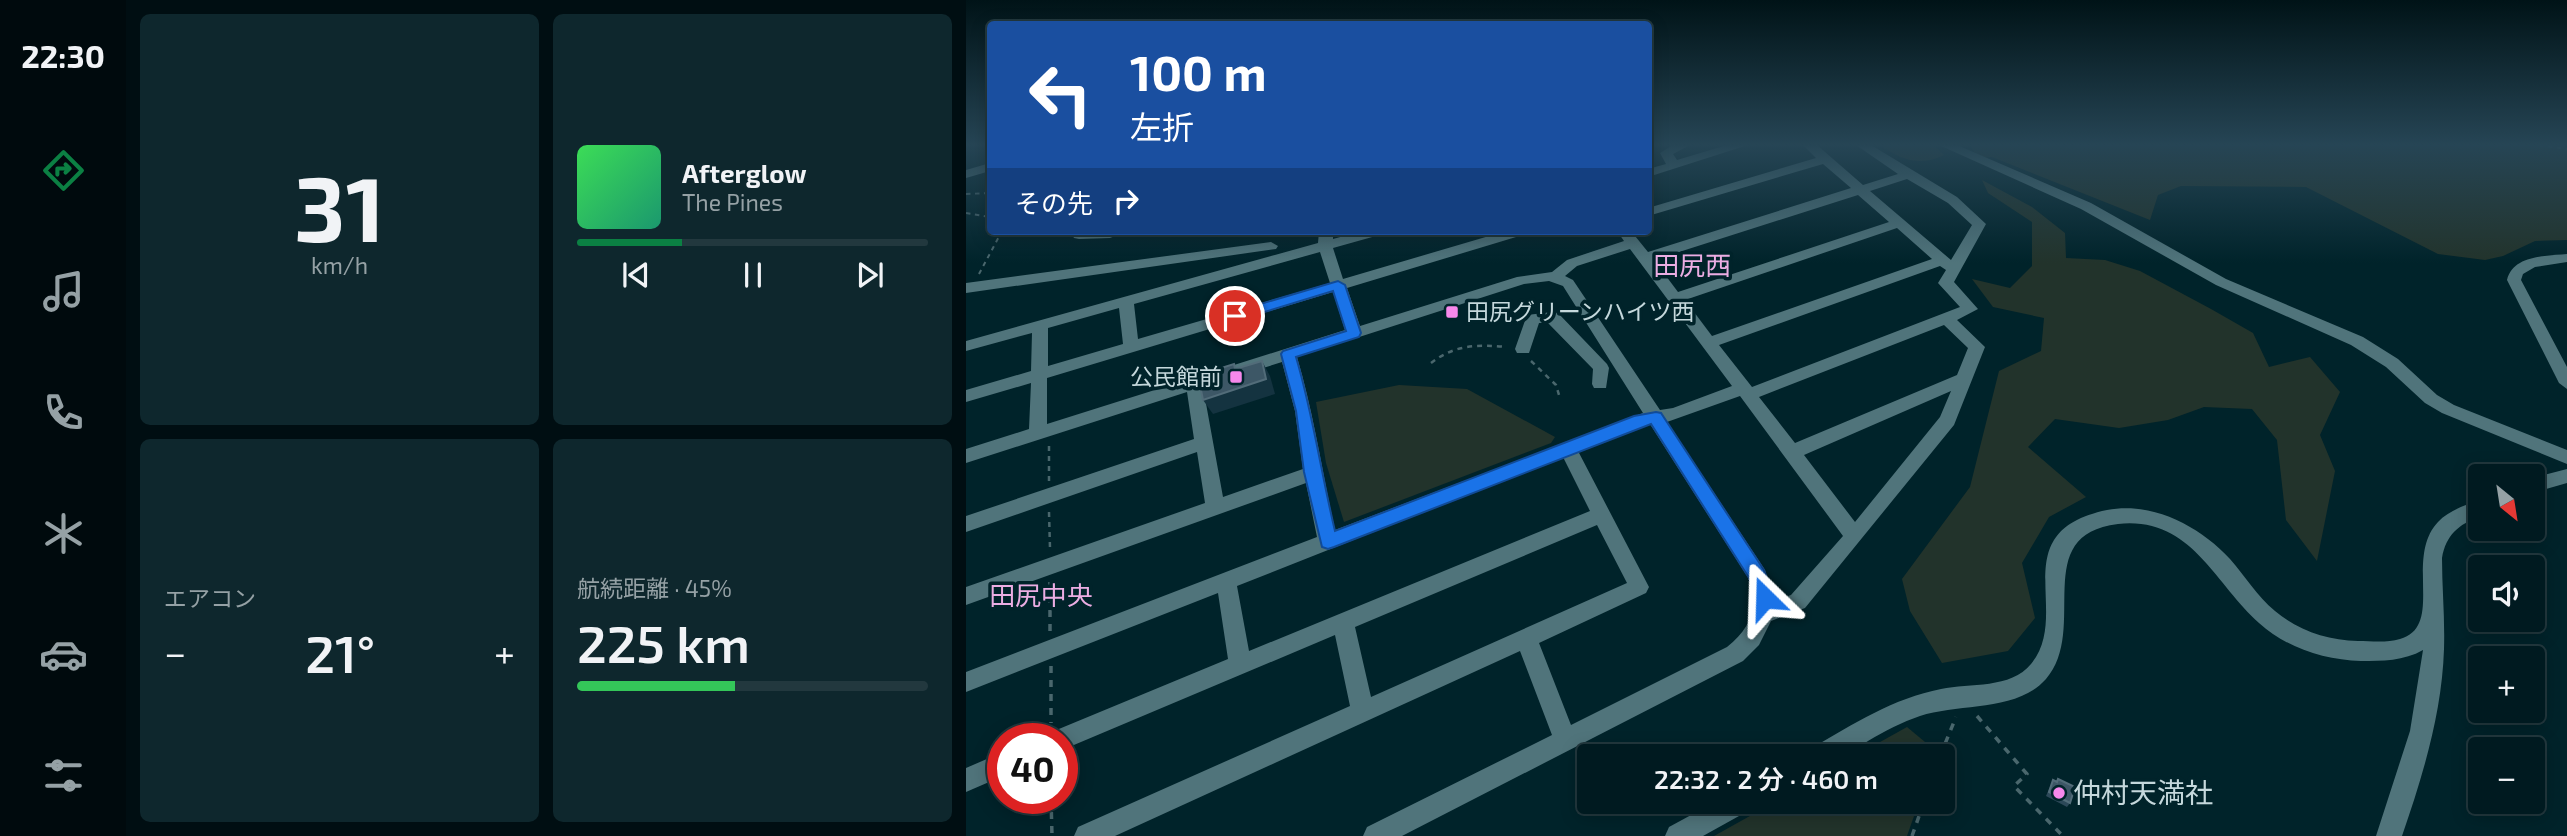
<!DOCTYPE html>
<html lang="ja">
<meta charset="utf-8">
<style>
:root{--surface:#001a20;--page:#0e272d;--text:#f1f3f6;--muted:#95a1a5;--line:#22383e;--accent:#0b8043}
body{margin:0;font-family:"Exo 2","Noto Sans JP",sans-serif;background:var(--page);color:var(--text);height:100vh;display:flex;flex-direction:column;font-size:26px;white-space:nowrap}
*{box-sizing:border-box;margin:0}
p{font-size:23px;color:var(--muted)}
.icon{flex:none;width:38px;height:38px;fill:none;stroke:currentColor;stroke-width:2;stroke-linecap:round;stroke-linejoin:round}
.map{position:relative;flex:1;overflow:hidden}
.side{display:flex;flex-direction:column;gap:14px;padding:14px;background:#000e12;width:840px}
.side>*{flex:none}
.top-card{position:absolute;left:21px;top:21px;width:665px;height:214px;border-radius:7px;box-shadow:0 4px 18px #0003,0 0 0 2px var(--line);background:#1a4fa0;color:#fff;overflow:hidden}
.needle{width:46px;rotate:150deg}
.fabs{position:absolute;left:1502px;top:464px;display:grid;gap:14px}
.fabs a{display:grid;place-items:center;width:77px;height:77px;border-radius:7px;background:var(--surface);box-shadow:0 4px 18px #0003,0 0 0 2px var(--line);font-size:35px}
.speed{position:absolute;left:21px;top:723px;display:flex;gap:14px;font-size:35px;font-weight:700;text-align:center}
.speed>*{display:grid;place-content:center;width:91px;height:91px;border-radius:50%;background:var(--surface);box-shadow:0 4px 18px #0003,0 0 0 2px var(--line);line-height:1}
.speed .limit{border:10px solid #d22;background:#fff;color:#111}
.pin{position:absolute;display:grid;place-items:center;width:60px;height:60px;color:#fff;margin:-30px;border:4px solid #fff;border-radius:50%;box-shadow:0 2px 7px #0007}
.me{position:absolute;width:77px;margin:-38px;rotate:338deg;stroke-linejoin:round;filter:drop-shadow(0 0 5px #0008)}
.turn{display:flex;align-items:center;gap:24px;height:147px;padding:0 28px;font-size:32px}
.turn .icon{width:91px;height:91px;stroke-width:2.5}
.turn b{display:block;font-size:49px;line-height:60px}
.then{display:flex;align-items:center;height:66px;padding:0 28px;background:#0003;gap:14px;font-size:26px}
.big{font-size:52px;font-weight:600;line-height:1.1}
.side .card{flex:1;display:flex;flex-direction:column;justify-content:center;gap:10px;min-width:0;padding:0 24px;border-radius:10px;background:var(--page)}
.side .dial{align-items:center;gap:0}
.dial b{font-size:91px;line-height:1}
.song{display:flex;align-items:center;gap:21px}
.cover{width:84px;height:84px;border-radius:10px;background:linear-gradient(135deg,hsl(130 70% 55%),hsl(160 70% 35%))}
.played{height:7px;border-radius:4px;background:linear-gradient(90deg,var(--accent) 30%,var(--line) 30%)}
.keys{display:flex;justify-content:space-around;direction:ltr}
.heat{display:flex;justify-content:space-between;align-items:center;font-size:38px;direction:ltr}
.charge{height:10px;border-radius:5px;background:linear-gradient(90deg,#34c759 45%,var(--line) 0)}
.side .tiles{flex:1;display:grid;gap:14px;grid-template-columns:repeat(2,1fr)}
.trip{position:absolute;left:611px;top:744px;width:378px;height:70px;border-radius:7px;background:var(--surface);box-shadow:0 4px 18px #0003,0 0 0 2px var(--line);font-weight:600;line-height:70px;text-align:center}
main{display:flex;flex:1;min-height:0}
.dock{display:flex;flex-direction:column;width:126px;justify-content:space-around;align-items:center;background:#000a0d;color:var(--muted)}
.dock .icon{width:49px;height:49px}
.dock .current{color:var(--accent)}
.dock b{font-size:32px;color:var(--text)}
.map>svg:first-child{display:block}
</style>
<main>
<nav class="dock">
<b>22:30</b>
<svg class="icon current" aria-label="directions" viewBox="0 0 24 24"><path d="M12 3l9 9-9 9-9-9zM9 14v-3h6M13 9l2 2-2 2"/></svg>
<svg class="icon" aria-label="music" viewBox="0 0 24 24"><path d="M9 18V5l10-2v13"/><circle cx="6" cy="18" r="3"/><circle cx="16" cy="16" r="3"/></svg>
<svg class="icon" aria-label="phone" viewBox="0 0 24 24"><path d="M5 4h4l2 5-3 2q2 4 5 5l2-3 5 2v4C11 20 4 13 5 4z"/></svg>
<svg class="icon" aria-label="climate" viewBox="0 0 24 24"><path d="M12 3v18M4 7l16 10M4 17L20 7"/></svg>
<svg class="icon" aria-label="car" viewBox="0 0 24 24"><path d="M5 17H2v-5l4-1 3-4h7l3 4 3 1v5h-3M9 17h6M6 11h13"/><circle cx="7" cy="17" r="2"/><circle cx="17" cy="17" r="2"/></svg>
<svg class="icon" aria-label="filters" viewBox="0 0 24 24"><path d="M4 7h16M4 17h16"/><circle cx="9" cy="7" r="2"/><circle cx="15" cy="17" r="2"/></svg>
</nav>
<section class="side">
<div class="tiles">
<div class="card dial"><b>31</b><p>km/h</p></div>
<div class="card">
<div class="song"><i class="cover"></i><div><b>Afterglow</b><p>The Pines</p></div></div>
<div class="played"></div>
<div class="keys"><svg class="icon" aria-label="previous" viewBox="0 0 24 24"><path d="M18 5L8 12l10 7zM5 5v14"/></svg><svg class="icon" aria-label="pause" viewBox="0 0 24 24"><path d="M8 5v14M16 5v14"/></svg><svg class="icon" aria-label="next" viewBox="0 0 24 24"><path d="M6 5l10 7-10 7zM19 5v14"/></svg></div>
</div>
<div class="card"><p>エアコン</p>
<div class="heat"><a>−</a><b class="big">21°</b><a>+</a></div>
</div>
<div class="card"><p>航続距離 · 45%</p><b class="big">225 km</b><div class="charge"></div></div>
</div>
</section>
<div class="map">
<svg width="1601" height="836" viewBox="0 0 1601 836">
<rect width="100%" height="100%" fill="#00232a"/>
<g fill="#22332b">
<path d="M914 145H967L978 155C954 167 935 160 914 145Z"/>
<path d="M1004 145H1601V240L1569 241 1537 256 1519 260 1472 254 1340 187 1215 186 1192 195 1184 220 1026 157 1012 158Z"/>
<path d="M1016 180 1066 207 1099 233 1100 258 1139 260 1174 271 1245 309 1287 333 1303 367 1344 357 1374 392 1354 435 1369 471 1351 561 1320 520 1311 440 1286 409 1238 407 1202 420 1153 428 1089 419 1062 447 1120 497 1083 517 1056 563 1069 618 1042 651 976 663 944 611 936 579 1004 487 1033 371 1075 351 1078 318 1027 307 1006 279 1044 288 1066 266V222L1022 193Z"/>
<path d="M433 385 501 389 589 437 585 443 378 522 360 463 350 402Z"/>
<path d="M941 727 971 752 969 756H889Z"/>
<path d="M809 802H953L941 836H748Z"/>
</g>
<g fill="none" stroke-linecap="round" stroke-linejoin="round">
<g stroke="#4a676d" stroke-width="2" stroke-dasharray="4.5 4.5" stroke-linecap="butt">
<path d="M1573 145 1601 149"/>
<path d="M0 194 24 193"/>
<path d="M0 213 24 217"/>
<path d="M170 236 275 231"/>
<path d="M13 274 36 231"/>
</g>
<g stroke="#4a676d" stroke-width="2.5" stroke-dasharray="5 5" stroke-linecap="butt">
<path d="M565 361 590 385 593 395"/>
<path d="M465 363C488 345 511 344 540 347"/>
<path d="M83 446V481"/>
<path d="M83 512 84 548"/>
</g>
<g stroke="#4a676d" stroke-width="3.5" stroke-dasharray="7 7" stroke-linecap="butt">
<path d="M84 582V632"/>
<path d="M85 666V723"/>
<path d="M1011 716 1061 774 1048 786 1097 836"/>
<path d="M974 756 990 717"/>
<path d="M85 798 86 836"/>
<path d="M946 836 958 802"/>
</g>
<g fill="#50747b" fill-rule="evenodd">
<path d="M707 145H724L707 154 711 160 761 145H782L682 177V169L700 164 694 153Z"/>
<path d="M837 145H851L897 185 932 174 890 145H905L991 197 1020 224 988 282 1012 309 991 320 1019 347 988 425 839 608 805 621 793 645 777 661 436 836H397L401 827 586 735 554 651 149 836H108L112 827 384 706 369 635 96 750V738H84L88 731 262 659 252 593 0 692V672L351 537 340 483 0 605V587L239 503 231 452 0 532V516L228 439 221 392 0 463V449L63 429 65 383 0 402V390L65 371 66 333 0 351V341L352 243 353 231H367V239L396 231H419L417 234 367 248 377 279 540 231H562L560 234 381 288 394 326 551 277 586 272 601 260 658 241 651 231H665L682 252 885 188 857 164 682 216V208L850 158ZM941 179 982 203 1006 225 985 260 904 191ZM892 195 923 222 712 292 688 260ZM931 228 966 259 746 336 719 300ZM664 249 766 386 707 408 694 410 607 280 599 276 611 266ZM354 252 364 283 172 339 168 304ZM974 266 980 270 972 283 994 307 786 387 753 345ZM583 281 597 286 677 413 369 530C356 472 348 414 331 357L558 284ZM367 292 379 330 81 424V378ZM153 308 157 344 82 366V328ZM978 325 1002 348 991 375 829 443 793 397ZM316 362 329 411 337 469 257 497 237 387ZM985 391 974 417 889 522 838 455ZM774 396 877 536 825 595 808 601 799 570 701 422ZM684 424 783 579C793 608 784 629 761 647L605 725 573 643 680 593 683 587 612 451ZM597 457 624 511 283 651 271 586ZM631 525 661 583 405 697 389 627Z"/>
<path d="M973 145H991L1125 203 1260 279 1397 337 1432 359 1471 395 1488 405 1601 450V464L1476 413 1459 403 1420 367 1385 345 1250 285 1115 209Z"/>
<path d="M24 163V171L0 178V170Z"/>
<path d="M104 231H162L144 238 113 239 108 238Z"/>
<path d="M305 242 312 246 310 249 0 293V283Z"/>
<path d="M1601 254V262L1569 267 1557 274 1555 280 1601 367V389L1593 383 1541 280C1547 255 1580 256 1601 254Z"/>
<path d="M586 312 592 313 641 364 643 368 640 388H628L626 384 627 369 582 323H573L563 353H551L549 349 561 315Z"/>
<path d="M1601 469V483L1566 493V478Z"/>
<path d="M1514 500V516C1492 525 1480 535 1476 558 1476 589 1479 618 1478 649 1476 713 1457 775 1436 836H1410L1444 731 1457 650C1438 661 1416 661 1395 661 1358 660 1321 648 1293 623 1248 583 1225 516 1152 524 1062 535 1124 629 1080 679 1051 712 993 703 954 716 936 722 919 731 902 741 894 746 883 755 874 756 864 757 852 756 842 756L846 748C887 724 928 698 975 689 1004 683 1045 689 1065 664 1107 613 1036 532 1141 510 1186 501 1234 526 1264 559 1279 576 1291 596 1309 611 1333 631 1361 640 1392 641 1405 641 1421 643 1434 639 1479 626 1438 558 1472 522 1482 511 1499 505 1514 500Z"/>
<path d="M37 752V776L0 792V768Z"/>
<path d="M749 802H785L782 811 737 836H699L703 827Z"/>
</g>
</g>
<path fill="#2c4858" d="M1092 779 1104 803 1101 807 1080 796 1087 780 1090 781Z"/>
<path fill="#143340" d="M296 361 304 376 309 394 247 414 237 400Z"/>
<g fill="#3d5766" stroke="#526c79" stroke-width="2">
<path d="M296 361 300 379 237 400 233 380 239 373 268 364 269 369Z"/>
<path d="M1092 779 1109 787 1104 803 1083 792 1087 780 1091 782Z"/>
</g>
<linearGradient id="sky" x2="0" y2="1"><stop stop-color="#001317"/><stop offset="0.55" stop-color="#264555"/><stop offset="1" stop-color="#264555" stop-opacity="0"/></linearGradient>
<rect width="1601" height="263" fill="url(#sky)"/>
<path fill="#1a73e8" stroke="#114b97" stroke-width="2" d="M372 281 379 285 395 333 393 337 330 357C347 414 355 473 369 531L668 416 690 412 695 413 798 570 808 598 805 604 799 607 792 604 783 578 685 424 368 547 362 549 356 547 338 472 330 411 315 354 317 351 380 331 367 291 269 321 262 316 264 313Z"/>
<g fill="#f788eb" stroke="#00232a" stroke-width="2.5">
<rect x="479" y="305" width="14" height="14" rx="3.5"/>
<rect x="263" y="370" width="14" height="14" rx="3.5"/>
<circle cx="1093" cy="793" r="7"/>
</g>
<g text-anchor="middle" stroke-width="7" stroke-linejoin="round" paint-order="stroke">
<g font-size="23" fill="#c5d8dc" stroke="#00232a" text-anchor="start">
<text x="500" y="320">田尻グリーンハイツ西</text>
<text x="256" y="385" text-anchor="end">公民館前</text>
</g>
<g font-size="26" fill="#ebade3" stroke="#00232a">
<text x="726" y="275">田尻西</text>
<text x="75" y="605">田尻中央</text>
</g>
<g font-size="28" fill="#c5d8dc" stroke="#00232a" text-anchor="start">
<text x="1107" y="803">仲村天満社</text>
</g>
</g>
</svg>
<div class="fabs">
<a><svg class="needle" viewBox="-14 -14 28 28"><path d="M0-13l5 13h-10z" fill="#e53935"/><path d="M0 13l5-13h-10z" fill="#95a1a5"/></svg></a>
<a><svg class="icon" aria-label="sound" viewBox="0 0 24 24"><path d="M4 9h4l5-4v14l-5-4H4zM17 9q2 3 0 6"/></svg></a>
<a>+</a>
<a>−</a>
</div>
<div class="speed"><div class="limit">40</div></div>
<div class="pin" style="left:269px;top:316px;background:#d93025"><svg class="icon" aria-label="arrive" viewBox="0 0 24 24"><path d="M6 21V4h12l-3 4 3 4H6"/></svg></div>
<svg class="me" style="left:799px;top:598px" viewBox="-20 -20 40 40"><path d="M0-17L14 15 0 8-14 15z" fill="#1a73e8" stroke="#fff" stroke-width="4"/></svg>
<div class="trip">22:32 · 2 分 · 460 m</div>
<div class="top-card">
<div class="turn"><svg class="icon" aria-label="left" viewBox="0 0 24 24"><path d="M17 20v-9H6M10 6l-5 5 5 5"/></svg><div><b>100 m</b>左折</div></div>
<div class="then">その先<svg class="icon" aria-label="right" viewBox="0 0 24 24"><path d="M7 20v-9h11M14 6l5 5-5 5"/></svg></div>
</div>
</div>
</main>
